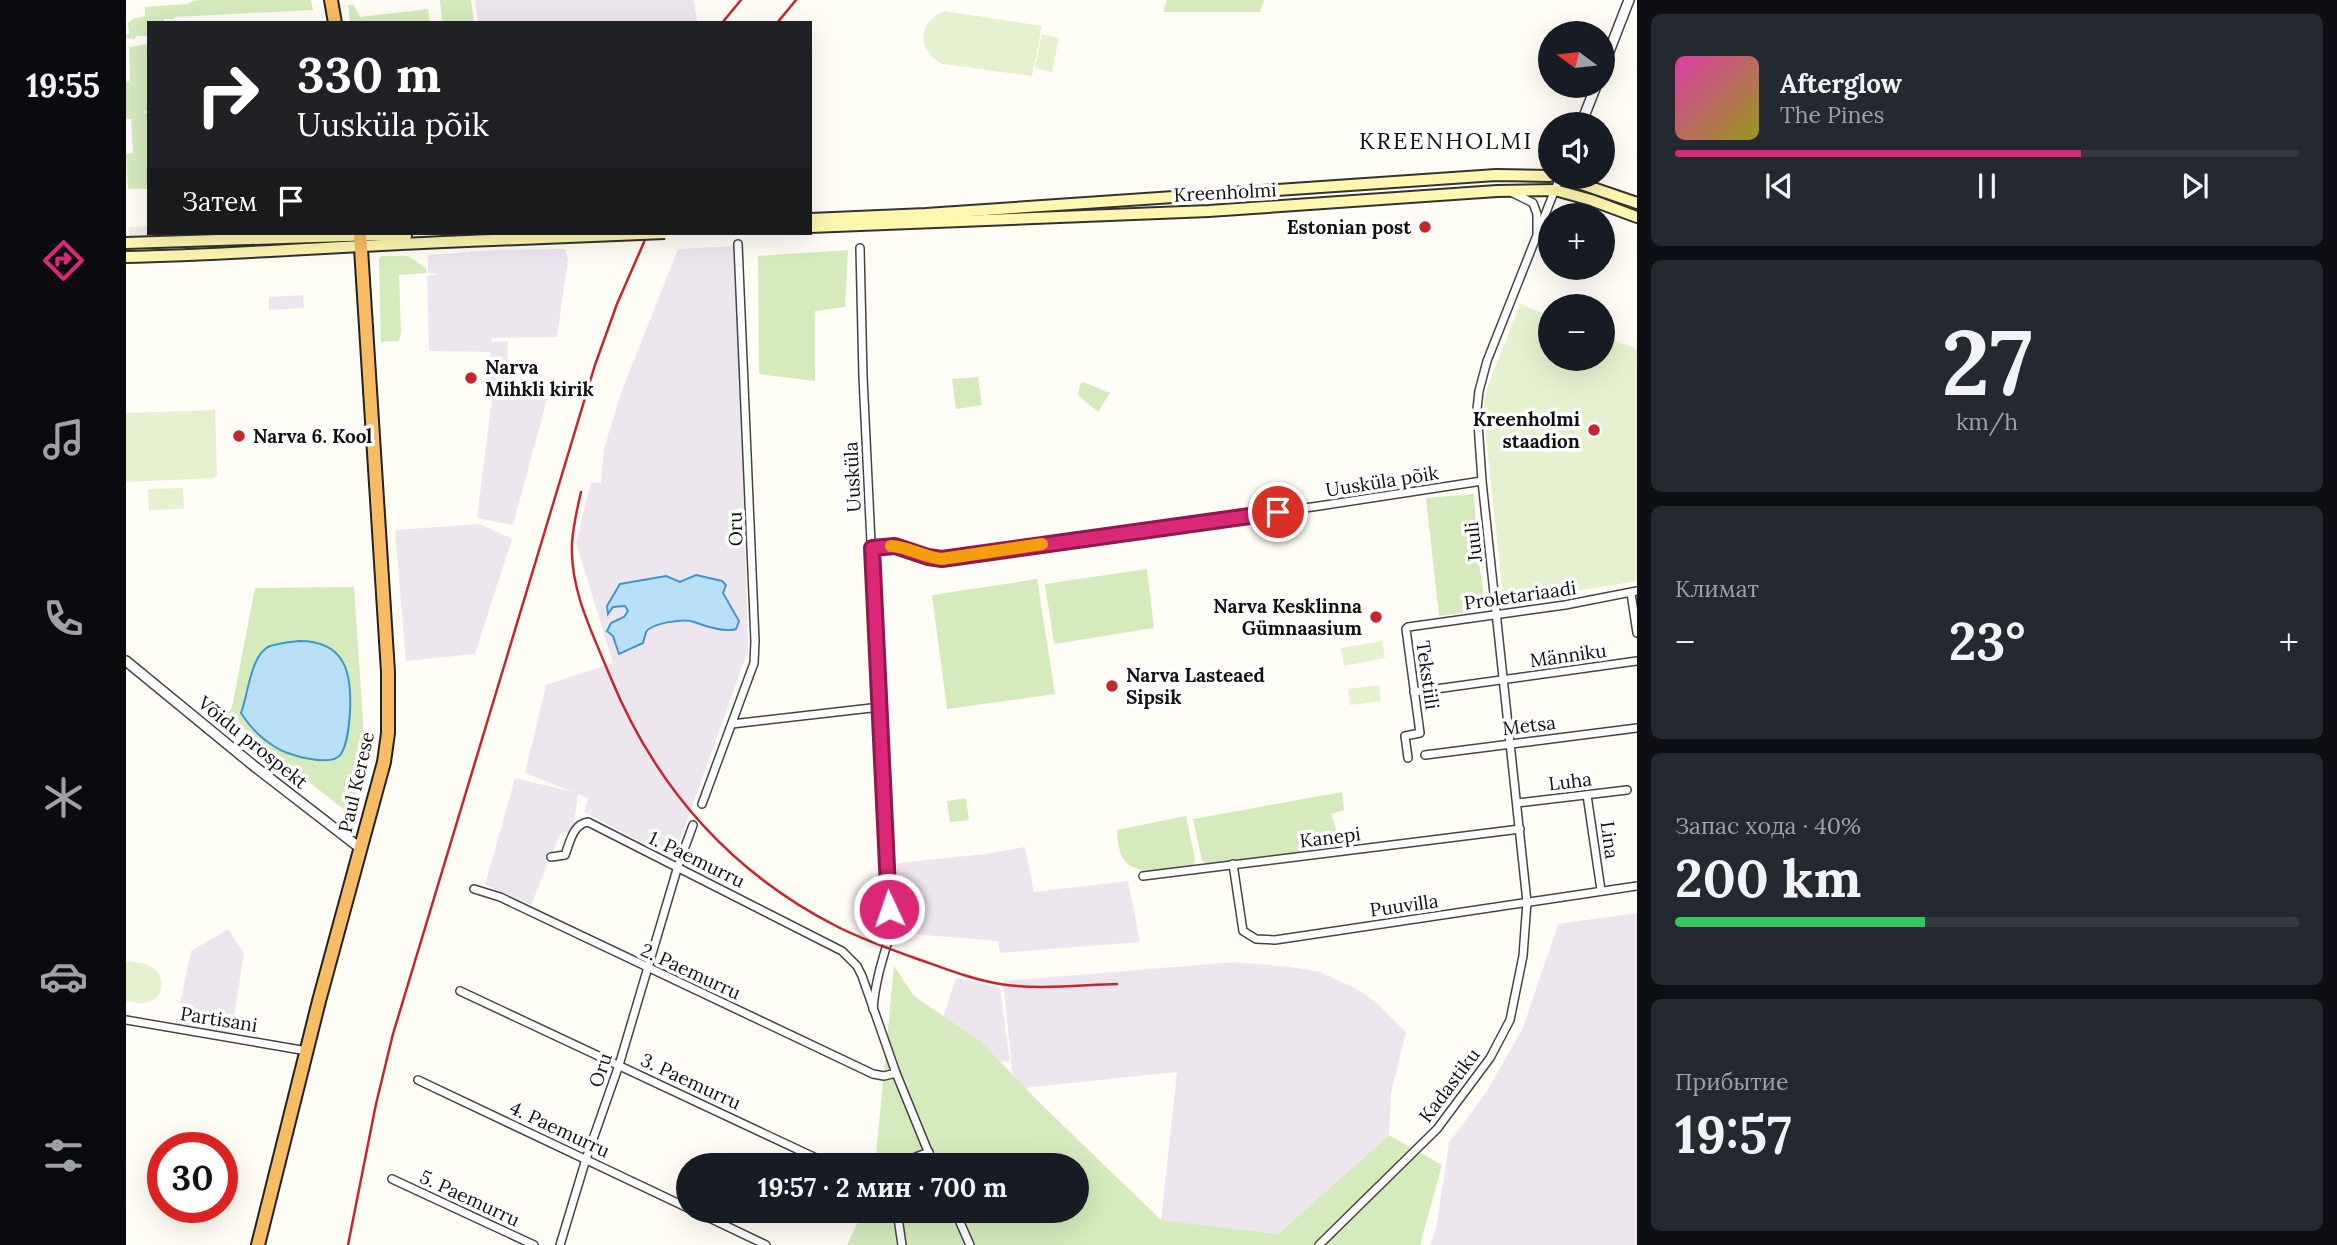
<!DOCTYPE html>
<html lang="ru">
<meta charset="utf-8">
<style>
:root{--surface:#171b24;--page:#242831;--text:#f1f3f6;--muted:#9ea1a6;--line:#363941;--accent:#db2777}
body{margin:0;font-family:Lora,serif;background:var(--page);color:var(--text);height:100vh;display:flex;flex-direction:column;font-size:26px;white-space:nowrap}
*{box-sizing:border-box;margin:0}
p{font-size:23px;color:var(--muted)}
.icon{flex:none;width:38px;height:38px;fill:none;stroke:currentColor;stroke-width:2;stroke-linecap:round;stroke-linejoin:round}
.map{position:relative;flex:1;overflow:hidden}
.panel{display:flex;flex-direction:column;gap:14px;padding:14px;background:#0d0f14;width:700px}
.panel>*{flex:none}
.guide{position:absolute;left:21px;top:21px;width:665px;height:214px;border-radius:0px;box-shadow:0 7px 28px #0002;background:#202124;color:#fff;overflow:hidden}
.needle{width:46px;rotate:285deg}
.tools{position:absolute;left:1412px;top:21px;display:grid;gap:14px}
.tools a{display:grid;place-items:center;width:77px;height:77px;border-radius:50%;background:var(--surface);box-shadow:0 7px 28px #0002;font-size:35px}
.speed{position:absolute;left:21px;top:1132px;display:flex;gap:14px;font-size:35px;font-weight:700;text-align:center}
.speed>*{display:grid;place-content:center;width:91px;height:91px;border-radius:50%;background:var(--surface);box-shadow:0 7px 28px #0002;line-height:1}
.speed .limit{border:10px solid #d22;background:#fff;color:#111}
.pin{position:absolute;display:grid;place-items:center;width:60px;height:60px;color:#fff;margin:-30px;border:4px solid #fff;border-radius:50%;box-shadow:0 2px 7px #0007}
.me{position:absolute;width:77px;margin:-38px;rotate:357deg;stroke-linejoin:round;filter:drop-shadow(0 0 5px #0008)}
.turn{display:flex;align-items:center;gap:24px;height:147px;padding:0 35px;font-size:32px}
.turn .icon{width:91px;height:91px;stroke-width:2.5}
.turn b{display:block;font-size:49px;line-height:60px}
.then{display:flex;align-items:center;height:66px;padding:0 35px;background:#0003;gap:14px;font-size:26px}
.big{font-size:52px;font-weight:700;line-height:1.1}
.panel .tile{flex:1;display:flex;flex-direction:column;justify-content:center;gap:10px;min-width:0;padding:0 24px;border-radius:10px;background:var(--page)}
.panel .dial{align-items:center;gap:0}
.dial b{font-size:91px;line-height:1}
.song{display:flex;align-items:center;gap:21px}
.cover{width:84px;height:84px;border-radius:10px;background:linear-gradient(135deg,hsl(320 70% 55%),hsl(60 70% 35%))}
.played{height:7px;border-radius:4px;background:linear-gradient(90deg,var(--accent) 65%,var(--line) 65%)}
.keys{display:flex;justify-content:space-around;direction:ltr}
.heat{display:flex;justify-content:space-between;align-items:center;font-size:38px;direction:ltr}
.charge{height:10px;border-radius:5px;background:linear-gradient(90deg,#34c759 40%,var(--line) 0)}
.trip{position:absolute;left:550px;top:1153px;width:413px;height:70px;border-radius:35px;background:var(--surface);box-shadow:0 7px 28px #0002;font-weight:700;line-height:70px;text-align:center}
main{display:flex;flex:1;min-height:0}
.menu{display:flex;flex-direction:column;width:126px;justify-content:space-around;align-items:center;background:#090b0e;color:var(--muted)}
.menu .icon{width:49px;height:49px}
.menu .on{color:var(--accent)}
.menu b{font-size:32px;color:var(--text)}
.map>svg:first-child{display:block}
</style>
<main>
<nav class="menu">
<b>19:55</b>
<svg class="icon on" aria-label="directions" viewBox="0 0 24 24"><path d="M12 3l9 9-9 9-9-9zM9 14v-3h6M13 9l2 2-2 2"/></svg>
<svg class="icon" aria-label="music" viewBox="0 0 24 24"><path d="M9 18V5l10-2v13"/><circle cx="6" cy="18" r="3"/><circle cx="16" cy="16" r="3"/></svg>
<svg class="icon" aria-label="phone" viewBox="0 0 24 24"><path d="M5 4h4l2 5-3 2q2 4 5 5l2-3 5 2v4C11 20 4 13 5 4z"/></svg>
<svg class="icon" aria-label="climate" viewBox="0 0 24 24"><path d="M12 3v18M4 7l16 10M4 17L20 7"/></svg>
<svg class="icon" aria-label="car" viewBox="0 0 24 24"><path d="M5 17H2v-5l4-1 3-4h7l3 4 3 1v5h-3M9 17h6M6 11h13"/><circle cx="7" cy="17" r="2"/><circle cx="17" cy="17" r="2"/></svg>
<svg class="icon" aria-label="filters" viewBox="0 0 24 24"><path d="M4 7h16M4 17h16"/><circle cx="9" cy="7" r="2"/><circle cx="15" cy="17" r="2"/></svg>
</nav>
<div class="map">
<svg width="1511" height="1245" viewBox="0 0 1511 1245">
<rect width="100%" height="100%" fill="#fffdf5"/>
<g fill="#eee6ef">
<path d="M349 0H568L571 22 352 23Z"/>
<path d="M612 246 622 651 547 859 458 812 462 798 452 794 447 831 434 834 405 905 359 885 389 778 447 792 399 773 420 685 487 663 450 543 465 482 475 483 478 448 496 390 552 249Z"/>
<path d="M439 249 442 259 431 337 365 338 366 342 382 341 381 368H389V383L422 380V396L387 525 351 518 366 399 361 398 364 352 303 351 301 276 314 274 302 273V255L369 250Z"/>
<path d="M177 295 178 308 143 310V297Z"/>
<path d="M354 524 386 539 349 654 280 661 269 530Z"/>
<path d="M899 847 908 892 1002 881 1014 942 874 953 872 941 774 933 771 863 860 854Z"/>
<path d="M1511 913V1245H1304L1310 1229 1323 1143 1361 1091 1397 1028 1432 924Z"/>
<path d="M102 929 118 953 105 1036 49 1028 65 951Z"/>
<path d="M1108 962 1165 967 1194 972 1231 989 1252 1004 1280 1032 1265 1093 1263 1135 1152 1234 1035 1220 1051 1072 888 1089 877 981Z"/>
<path d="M830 978 874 988 884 1061 814 1070 811 1036Z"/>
</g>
<g fill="#d5ebbd">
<path d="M70 0H185L187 10 48 17V19H38V23H23V36H10L9 39 0 38V35L3 34 2 23 7 19 19 16V7L61 4Z"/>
<path d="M314 0H345L348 23H316Z"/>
<path d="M1041 0H1138L1134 12H1037Z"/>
<path d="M227 4 234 17 302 9 304 23H224L222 5Z"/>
<path d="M23 44V111L13 112 23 113V189H2L0 154 7 153 5 119H0V82L4 81 3 47Z"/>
<path d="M722 250 719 307 689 311V381L633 374 632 256Z"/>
<path d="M256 256H282L300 268 301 273 273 275 275 332 273 341 255 342 253 259Z"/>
<path d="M852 377 856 405 830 409 826 379Z"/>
<path d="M957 382 984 393 972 412 952 395 954 384Z"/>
<path d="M1348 494 1353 564 1360 610 1313 616 1300 498Z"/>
<path d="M1021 569 1028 628 928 644 919 584Z"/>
<path d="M911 579 929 694 821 709 806 595Z"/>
<path d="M228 587 237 720V768L226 816 101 717 106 707 129 588Z"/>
<path d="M1216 792 1218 810 1205 814 1212 835 1216 839 1217 848 1082 864 1076 861 1067 819Z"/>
<path d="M840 798 843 820 824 822 821 801Z"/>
<path d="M1060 816 1069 860 1067 865C1048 870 1008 878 997 858 992 851 992 839 991 830Z"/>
<path d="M768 966 788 996 854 1041 913 1102 1035 1220 1152 1234 1263 1135 1316 1165 1294 1245H721L737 1211H950V1166L749 1165Z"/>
</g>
<g fill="#e6f2cf">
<path d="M818 11 916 26 906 76 816 64C790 50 792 22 818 11Z"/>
<path d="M916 34 933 38 926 72 909 68Z"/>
<path d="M1394 304 1424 316V359H1477V336L1511 349V581L1378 603 1357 409 1359 393Z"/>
<path d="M89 410 91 475 88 478 0 482V413Z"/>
<path d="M57 488 58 509 23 510 22 489Z"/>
<path d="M1256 641 1259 658 1218 666 1215 648Z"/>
<path d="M1253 685 1255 701 1224 705 1222 689Z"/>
<path d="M0 961C7 962 16 962 22 965 42 973 40 1002 17 1003 12 1004 5 1001 0 1001Z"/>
</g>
<path fill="#f1ede2" d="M23 226V233H90V235L4 238 2 227Z"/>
<g fill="#b9e0f7" stroke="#3f96cf" stroke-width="2">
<path d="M570 575 596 581 600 585 597 593 613 621 610 629C599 633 579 626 568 622 559 618 526 623 520 632 520 633 517 642 517 643L493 654 487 636 481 631 485 623 498 617 502 611 499 606 487 607 482 614 481 606 494 584 540 576 554 582Z"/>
<path d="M173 641C219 641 226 672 224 712 223 724 222 743 215 754 206 768 161 755 149 747 136 739 123 726 115 713 122 695 125 653 144 646 153 643 164 642 173 641Z"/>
</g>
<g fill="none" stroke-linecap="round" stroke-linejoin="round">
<defs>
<g id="minor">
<path d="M1385 192 1407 203 1411 214V232"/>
<path d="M734 248 737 377 764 935C756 960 749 983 747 1009"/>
<path d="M746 548 769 546 802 557 816 559 1193 506 1356 481"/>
<path d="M1505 593 1511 633"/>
<path d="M1288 692 1511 661"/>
<path d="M606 724 754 707"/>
<path d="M1299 755 1511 728"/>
<path d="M1282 758 1279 736 1294 733 1280 629 1282 627 1439 605 1511 591"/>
<path d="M1461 795 1475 890"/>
<path d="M1391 803 1501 790"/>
<path d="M576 804 628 663 629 641 612 244"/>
<path d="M425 857 439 855C444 842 447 824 462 822L716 951 731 966 736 976 770 1073 808 1166"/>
<path d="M1107 864 1117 931 1130 939 1149 940 1511 886"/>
<path d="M1017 876 1394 829"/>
<path d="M348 889 374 897 747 1074 758 1076 770 1073"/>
<path d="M334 991 707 1166"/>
<path d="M0 1020 181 1051"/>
<path d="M292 1080 562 1208"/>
<path d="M782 1166 790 1157 803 1152"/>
<path d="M266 1179 408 1245"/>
<path d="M569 1211 640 1245"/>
<path d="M771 1211 776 1245"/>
<path d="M829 1211 844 1245"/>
<path d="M434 1245 460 1159 493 1065 552 866 567 825"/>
<path d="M1193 1245 1311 1129 1364 1058 1384 1020 1397 956 1401 902 1356 481 1351 409 1353 391 1361 361 1434 177"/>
</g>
<g id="tertiary">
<path d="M1477 67 1503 0"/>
<path d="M1455 124 1470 86"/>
<path d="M0 661 128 766 234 848"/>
</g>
<g id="secondary">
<path d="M1435 177 1511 203"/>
<path d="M684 219 800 214 1370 175 1424 176"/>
<path d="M684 227 1083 211 1371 191 1429 190 1465 200 1511 217"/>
<path d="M0 243 249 235 280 236"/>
<path d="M0 257C123 254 245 244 367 240"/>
</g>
<g id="trunk">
<path d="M205 0 209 23"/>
<path d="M132 1245 193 1001 258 762 262 733V672L234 233"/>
</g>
</defs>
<use href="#minor" stroke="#444" stroke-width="10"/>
<use href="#tertiary" stroke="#444" stroke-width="12"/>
<use href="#secondary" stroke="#333" stroke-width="14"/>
<use href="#trunk" stroke="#222" stroke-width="16"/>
<use href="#minor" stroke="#fff" stroke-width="7"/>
<use href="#tertiary" stroke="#fff" stroke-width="9"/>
<use href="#secondary" stroke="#fff6b0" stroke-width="10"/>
<use href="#trunk" stroke="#f7bc64" stroke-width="12"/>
<g stroke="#c4262e" stroke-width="2.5">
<path d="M596 23 615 0"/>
<path d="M651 23 670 0"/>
<path d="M455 492C451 509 447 527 446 544 444 591 467 634 484 676 529 786 603 871 710 926 733 938 759 947 783 956 813 966 843 979 874 984 912 990 953 985 991 984"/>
<path d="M222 1245 250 1104 267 1034 469 365 491 304 522 233"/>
</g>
<defs>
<path id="secondary-bridge" d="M367 240 539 233"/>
</defs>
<use href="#secondary-bridge" stroke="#333" stroke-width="14" stroke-linecap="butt"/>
<use href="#secondary-bridge" stroke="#fff6b0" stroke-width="10"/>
</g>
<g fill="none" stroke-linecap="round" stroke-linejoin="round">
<defs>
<path id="route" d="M763 909 746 548 769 546 802 557 816 559 1152 512"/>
</defs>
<use href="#route" stroke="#8e194d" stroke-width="18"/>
<use href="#route" stroke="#db2777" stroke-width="12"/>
<path stroke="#f59e0b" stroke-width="12" d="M765 546C783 547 798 557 816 559L916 544"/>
</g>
<g fill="#c4262e" stroke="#fff" stroke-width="2.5">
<circle cx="1299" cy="227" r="7"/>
<circle cx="345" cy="378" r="7"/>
<circle cx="1468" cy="430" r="7"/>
<circle cx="113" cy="436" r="7"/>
<circle cx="1250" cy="617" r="7"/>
<circle cx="986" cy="686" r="7"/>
</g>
<g text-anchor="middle" stroke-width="7" stroke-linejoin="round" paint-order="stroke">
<g font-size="19" fill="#111" stroke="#fff">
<text transform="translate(1099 192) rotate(-3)" y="7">Kreenholmi</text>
<text transform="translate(726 477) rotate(-93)" y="7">Uusküla</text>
<text transform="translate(1256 481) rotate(-9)" y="7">Uusküla põik</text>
<text transform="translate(609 529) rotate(-92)" y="7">Oru</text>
<text transform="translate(1347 542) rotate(-96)" y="7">Juuli</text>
<text transform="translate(1394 595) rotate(-8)" y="7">Proletariaadi</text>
<text transform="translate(1442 655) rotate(-8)" y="7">Männiku</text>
<text transform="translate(1302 675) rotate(82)" y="7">Tekstiili</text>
<text transform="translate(1403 725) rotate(-7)" y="7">Metsa</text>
<text transform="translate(127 742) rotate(39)" y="7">Võidu prospekt</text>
<text transform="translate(1444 781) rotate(-7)" y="7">Luha</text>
<text transform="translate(230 782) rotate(-77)" y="7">Paul Kerese</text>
<text transform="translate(1204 837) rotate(-7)" y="7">Kanepi</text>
<text transform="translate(1484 840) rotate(82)" y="7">Lina</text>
<text transform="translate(571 859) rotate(26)" y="7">1. Paemurru</text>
<text transform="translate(1278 905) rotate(-8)" y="7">Puuvilla</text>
<text transform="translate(565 971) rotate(25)" y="7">2. Paemurru</text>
<text transform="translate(93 1019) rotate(9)" y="7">Partisani</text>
<text transform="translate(474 1070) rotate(-71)" y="7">Oru</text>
<text transform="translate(565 1081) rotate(25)" y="7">3. Paemurru</text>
<text transform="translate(1323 1085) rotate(-53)" y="7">Kadastiku</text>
<text transform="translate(434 1129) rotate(25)" y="7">4. Paemurru</text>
<text transform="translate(344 1198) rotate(25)" y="7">5. Paemurru</text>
</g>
<g font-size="19" font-weight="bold" fill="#111" stroke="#fff" text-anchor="end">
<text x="1285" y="234">Estonian post</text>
<text x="359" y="374" text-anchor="start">Narva<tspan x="359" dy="22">Mihkli kirik</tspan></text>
<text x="1454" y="426">Kreenholmi<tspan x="1454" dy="22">staadion</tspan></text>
<text x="127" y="443" text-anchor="start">Narva 6. Kool</text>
<text x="1236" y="613">Narva Kesklinna<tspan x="1236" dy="22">Gümnaasium</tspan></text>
<text x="1000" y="682" text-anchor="start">Narva Lasteaed<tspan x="1000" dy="22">Sipsik</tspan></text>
</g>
<g font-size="23" letter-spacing="2" fill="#111" stroke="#fff">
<text x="1320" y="149">KREENHOLMI</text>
</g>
</g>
</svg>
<div class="tools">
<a><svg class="needle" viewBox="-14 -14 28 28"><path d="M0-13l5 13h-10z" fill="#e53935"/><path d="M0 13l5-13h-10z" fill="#9ea1a6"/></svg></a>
<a><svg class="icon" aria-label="sound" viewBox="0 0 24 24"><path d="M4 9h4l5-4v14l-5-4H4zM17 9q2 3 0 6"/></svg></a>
<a>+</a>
<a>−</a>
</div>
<div class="speed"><div class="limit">30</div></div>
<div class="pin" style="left:1152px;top:512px;background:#d93025"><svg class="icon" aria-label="arrive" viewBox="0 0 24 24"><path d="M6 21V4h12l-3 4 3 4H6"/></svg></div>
<svg class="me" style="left:763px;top:909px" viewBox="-20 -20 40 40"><circle r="17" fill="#db2777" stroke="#fff" stroke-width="3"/><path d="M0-11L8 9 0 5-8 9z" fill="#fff"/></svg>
<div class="trip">19:57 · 2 мин · 700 m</div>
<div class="guide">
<div class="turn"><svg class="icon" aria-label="right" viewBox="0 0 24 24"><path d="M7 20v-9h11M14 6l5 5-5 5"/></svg><div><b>330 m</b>Uusküla põik</div></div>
<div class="then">Затем<svg class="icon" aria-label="arrive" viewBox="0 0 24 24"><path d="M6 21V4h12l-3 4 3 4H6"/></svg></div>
</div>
</div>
<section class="panel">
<div class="tile">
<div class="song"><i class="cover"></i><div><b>Afterglow</b><p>The Pines</p></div></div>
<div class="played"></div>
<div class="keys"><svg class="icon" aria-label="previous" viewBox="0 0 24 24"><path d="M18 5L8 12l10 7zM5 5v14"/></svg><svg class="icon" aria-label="pause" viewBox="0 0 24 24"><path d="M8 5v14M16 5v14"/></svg><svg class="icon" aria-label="next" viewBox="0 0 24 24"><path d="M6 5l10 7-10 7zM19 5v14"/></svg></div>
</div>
<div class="tile dial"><b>27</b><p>km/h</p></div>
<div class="tile"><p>Климат</p>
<div class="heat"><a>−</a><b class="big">23°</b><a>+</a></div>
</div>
<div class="tile"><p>Запас хода · 40%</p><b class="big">200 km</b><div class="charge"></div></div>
<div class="tile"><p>Прибытие</p><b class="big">19:57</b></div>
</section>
</main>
